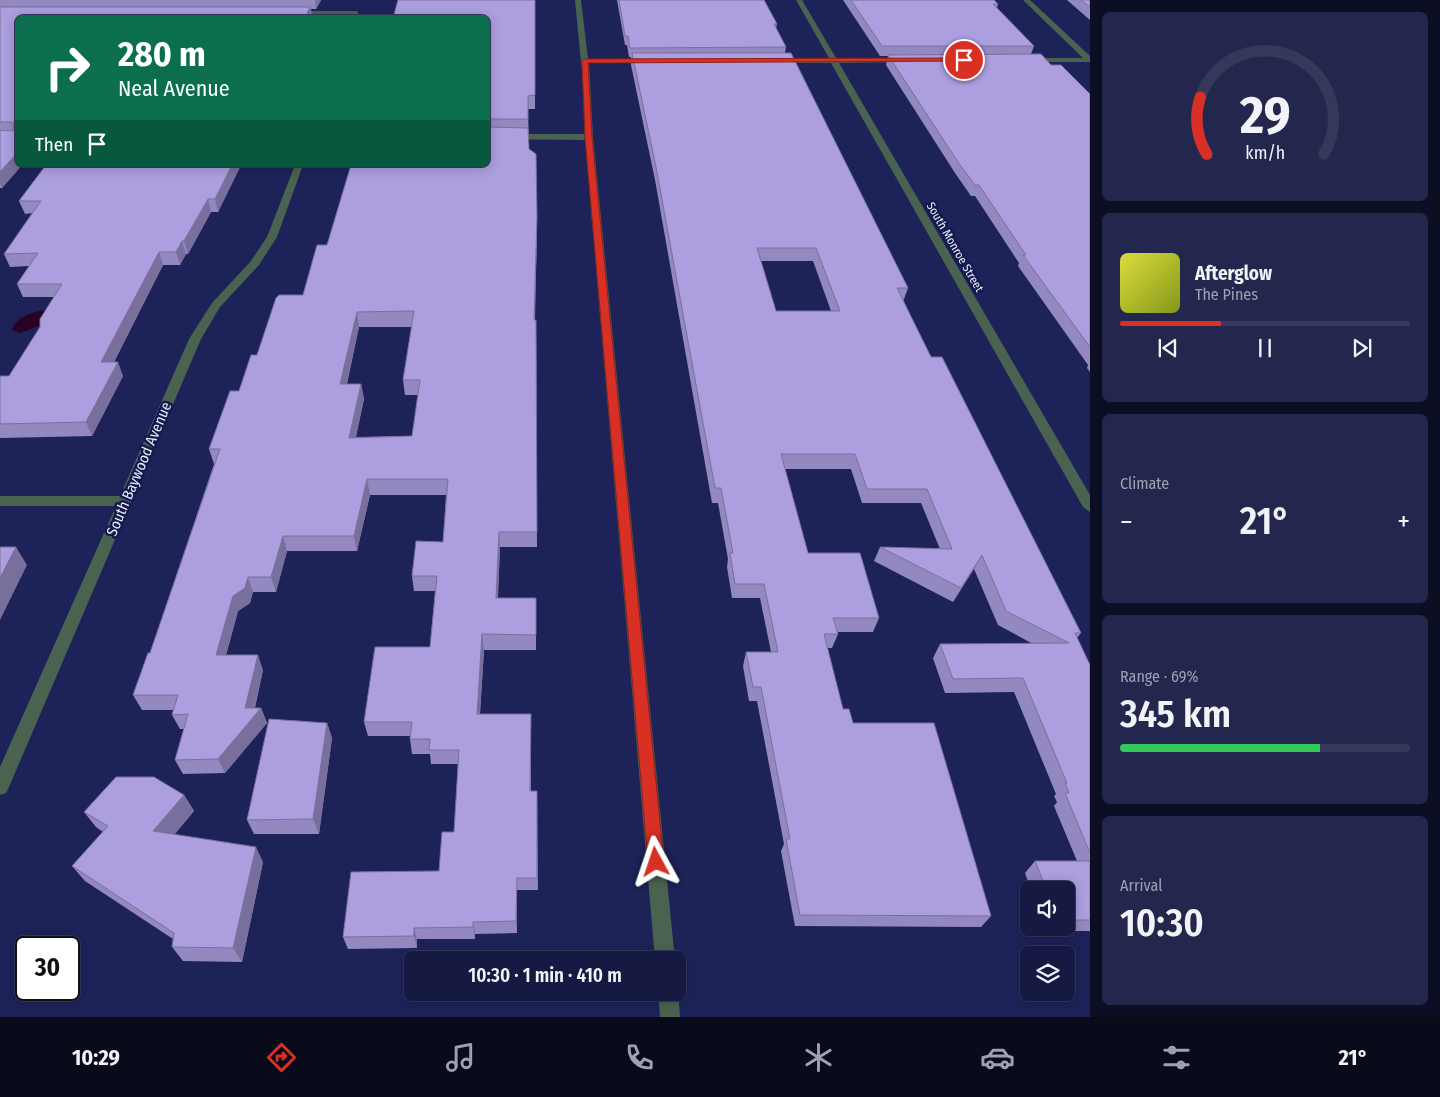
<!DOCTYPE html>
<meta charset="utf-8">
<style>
:root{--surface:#161a42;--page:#23274d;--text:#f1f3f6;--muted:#9ea1b2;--line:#35385b;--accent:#d93025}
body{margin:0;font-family:"Fira Sans Condensed",sans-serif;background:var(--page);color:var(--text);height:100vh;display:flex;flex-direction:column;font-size:19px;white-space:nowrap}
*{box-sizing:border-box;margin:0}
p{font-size:16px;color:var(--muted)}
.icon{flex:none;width:28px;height:28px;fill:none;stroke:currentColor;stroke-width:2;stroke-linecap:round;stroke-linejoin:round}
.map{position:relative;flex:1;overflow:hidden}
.sheet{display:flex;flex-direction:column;gap:12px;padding:12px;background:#0c0e24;width:350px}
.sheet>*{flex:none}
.guide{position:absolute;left:15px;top:15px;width:475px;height:152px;border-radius:8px;box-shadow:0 2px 12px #0003,0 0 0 1px var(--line);background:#0b6e4f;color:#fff;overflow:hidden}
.controls{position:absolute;left:1020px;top:881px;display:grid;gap:10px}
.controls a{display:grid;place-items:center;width:55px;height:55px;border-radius:8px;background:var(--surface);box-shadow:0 2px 12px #0003,0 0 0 1px var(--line);font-size:25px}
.speed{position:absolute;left:15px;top:936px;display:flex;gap:10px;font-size:25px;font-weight:700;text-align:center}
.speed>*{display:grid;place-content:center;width:65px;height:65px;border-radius:50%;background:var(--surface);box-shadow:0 2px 12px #0003,0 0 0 1px var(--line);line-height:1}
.speed .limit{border:2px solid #111;border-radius:8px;background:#fff;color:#111}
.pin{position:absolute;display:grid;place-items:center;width:42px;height:42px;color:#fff;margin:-21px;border:2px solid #fff;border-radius:50%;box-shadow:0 1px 5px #0007}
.me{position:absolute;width:55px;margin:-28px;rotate:355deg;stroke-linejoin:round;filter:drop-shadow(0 0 4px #0008)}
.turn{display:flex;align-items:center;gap:18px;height:105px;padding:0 20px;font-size:22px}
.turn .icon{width:65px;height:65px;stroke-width:2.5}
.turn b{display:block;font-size:35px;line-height:42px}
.then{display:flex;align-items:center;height:48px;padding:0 20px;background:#0003;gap:10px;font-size:19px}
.big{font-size:38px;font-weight:600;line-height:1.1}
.sheet .card{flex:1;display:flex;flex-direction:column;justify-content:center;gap:8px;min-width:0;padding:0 18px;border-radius:8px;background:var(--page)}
.sheet .dial{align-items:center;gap:0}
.dial svg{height:130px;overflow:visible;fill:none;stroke:var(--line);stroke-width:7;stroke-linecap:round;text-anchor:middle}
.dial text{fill:var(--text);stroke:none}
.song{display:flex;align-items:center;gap:15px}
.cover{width:60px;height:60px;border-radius:8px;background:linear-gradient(135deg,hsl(60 70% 55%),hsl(70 70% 35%))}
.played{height:5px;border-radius:2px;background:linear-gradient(90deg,var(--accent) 35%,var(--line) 35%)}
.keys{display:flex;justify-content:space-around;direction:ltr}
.heat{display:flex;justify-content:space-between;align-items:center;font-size:28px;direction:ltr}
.charge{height:8px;border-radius:4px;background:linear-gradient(90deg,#34c759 69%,var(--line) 0)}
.trip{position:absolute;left:404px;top:951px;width:282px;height:50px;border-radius:8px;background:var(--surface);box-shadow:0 2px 12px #0003,0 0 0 1px var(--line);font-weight:600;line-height:50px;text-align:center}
.dock{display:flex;height:80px;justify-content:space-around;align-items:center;background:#090a1a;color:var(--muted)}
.dock .icon{width:35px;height:35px}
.dock .current{color:var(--accent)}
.dock b{font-size:22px;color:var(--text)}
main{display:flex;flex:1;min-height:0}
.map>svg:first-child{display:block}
</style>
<main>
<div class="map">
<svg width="1090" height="1017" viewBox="0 0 1090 1017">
<rect width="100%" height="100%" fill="#1d2358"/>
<path fill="#270222" d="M47 310 45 323 21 333 12 330C15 317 34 311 47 310Z"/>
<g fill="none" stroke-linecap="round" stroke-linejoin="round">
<g fill="#496350" fill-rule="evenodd">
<path d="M575 0H581L588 59H649L653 61 649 63H589L593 137 675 960H655L585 140 488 139V134H585L582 72Z"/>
<path d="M796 0H802L836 58H904L908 60 904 62 839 63 1090 495V512L1083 507 831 63H776L772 61 776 59 829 58Z"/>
<path d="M1023 0H1030L1090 56V62H1025V58H1083Z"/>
<path d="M357 11 359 14 293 15 290 13 293 11Z"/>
<path d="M295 165H303L277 237 259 265 220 307 201 339 9 787 6 793 0 795V767L116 506H0V496H120L189 339 212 303 251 261 267 237Z"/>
<path d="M678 990 680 1017H660L658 992H678Z"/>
</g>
</g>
<g fill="#9488c0" fill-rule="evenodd">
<path d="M0 0H321L316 9H311L312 17 18 18V165H22L2 188H0Z"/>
<path d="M535 0V109H528L529 149 537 231 535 320H536L537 547H500L498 598H536V650H484L480 714 531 729V791H537L538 890H517V933L475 934V939H417V948L348 949 343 937 439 871 454 832 458 764H431L430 754H412L410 739V736H368L364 722 430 647 435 591H414L412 576 443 542 446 495H370L357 551H287L276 592H253L250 603 238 611 226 655 263 670 255 708H261L267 723 225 773 183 774 175 760 184 729H180L172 715 173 710H142L133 695 150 653 214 464 209 449 257 355 303 295 327 245 488 165V18ZM359 327H412L403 380 405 395H418L412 436 356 437 364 399 361 384H347Z"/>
<path d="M617 0H764L777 24 776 28 786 47 785 53 908 288 903 302 931 357 1081 633 1077 638 1090 665V931H1047L1045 928H1066V890H1031L1025 873 1035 861H1077L1054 806 1057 802 1054 796 1056 794 1014 692 945 693 933 658 940 644H1033L998 625 974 569 953 602 874 561 880 547 940 549 921 503H862L851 469H785L808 553 879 618 873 632H837L838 634 832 648H827L843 709 991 916 981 927 795 926 781 851 784 844 757 701H749L743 666 746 652H771L760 598H732L727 567 728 559 718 503H712L655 180 631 65V57H629L627 45H625ZM761 261H813L831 311H776Z"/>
<path d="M843 0H994L998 4 997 8 1034 46 1031 54 1051 65 1090 94V372L1087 368 1088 365 1018 266 1019 263 975 196H971L955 173 886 65 888 56H880Z"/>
<path d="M1067 0H1090V20Z"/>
<path d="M46 165H241L218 212H211L188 254H186L180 265H163L114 362 123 376 92 436 0 438V376H9L40 327 54 297H23L17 284 29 266 10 267 4 254 32 213 25 214 19 201Z"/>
<path d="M327 723 332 738 319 834H254L247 820Z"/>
<path d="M184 795 194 811 174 835 263 862 242 962 183 961 172 947 173 939 85 881 72 866 103 832 96 827 84 812Z"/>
</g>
<g fill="#786f9c">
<path d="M315 0H321L316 9Z"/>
<path d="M310 7 312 18H305Z"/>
<path d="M18 152V165H22L2 188 0 183V172Z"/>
<path d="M232 165H241L218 212 215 199Z"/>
<path d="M208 199 211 212 188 254 184 241Z"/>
<path d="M537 217V231L534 335V320Z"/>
<path d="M182 241 186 254 180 265 176 252Z"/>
<path d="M159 252 163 265 107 376 101 362Z"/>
<path d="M357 312 359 327 343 399 340 384Z"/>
<path d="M118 362 123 376 92 436 86 422Z"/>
<path d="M361 384 364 399 352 453 349 438Z"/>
<path d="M367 479 370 495 357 551 354 536Z"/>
<path d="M499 532 500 547 497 613 496 598Z"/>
<path d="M283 536 287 551 276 592 271 577Z"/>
<path d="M16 547 27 565 0 620V578Z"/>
<path d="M982 555 974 569 953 602 961 588Z"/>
<path d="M248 577 253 592 250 603 238 611 222 670 216 655 233 596Z"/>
<path d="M482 634 484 650 479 729 477 714Z"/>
<path d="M258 655 263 670 252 718 261 708 267 723 225 773 218 759 245 708Z"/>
<path d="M327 723 332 738 319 834 313 819Z"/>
<path d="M184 795 194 811 164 847 153 831Z"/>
<path d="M256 847 263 862 242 962 233 948Z"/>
<path d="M517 878V933L516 921Z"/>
<path d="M473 922 475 934V939L473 927Z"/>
<path d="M414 928 417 939V948L414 936Z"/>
</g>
<g fill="#ac9edf" stroke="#786f9c" fill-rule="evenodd">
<path d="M398 0H535V95L528 96V119H488V18H393Z"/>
<path d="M619 0H764L777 24H774L786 47 630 48 628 36H625Z"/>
<path d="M851 0H994L998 4H993L1034 46H882Z"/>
<path d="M1081 0H1090V7Z"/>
<path d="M0 7H310L305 18H18V152L0 172V130L13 131 14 122H0Z"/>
<path d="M632 53H791L908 288H897L931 357H942L1081 633H1075L1090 665V853L1065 793H1069L1065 783H1067L1023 678 953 679 940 644 1069 643 1006 611 982 555 961 588 880 547 952 549 927 489H867L855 454H781L808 553H860L879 618H833L838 634H824L843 709H849L853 723H934L991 916 800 915 786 839H790L761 687H753L746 652H778L764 584H735L730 553H733L721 488H715L656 167ZM757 248H816L840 311H776Z"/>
<path d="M1041 54 1051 65H1061L1090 94V347L1023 255H1026L979 185H975L958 162 888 55Z"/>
<path d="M488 127 528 128 529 149 536 154 537 217 534 320H536L537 532H499L496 598H536V635L482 634 477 714H531L530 791H537V878H517L516 921 473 922V927L414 928V936L343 937 351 872 439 871 442 832H454L459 750H429L430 739H410L412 722H364L375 647H430L437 576H412L416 541 443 542 448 479H367L354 536H283L271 577H248L245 588 233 596 216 655H258L245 708H261L218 759 175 760 188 714 172 715 178 695H133L148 653H150L220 449H209L230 391H239L251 355H257L276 298 279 295H303L317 245H327L351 165H488ZM414 311 403 380H420L412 436 349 438 361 384H340L357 312Z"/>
<path d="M46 165H232L215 199H208L184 241H182L176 252H159L101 362H118L86 422 0 424V376H9L40 327V319L62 284H17L38 253 4 254 41 201H19Z"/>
<path d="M0 547H16L0 578Z"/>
<path d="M269 719 327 723 313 819 247 820Z"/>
<path d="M116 777H154L184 795 153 831 256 847 233 948 172 947 174 933 72 866 108 826 84 812Z"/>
<path d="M1035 861H1090V920H1066V890H1047Z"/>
</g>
<path fill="#d93025" stroke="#8d1f18" d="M964 58 967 61 588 63 592 137 664 862 661 867 656 869 651 867 648 862 585 137 582 61 585 59Z"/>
<g text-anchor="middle" stroke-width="5" stroke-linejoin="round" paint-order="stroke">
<g font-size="12" fill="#eaeefb" stroke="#15194d">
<text transform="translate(955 247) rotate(60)" y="4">South Monroe Street</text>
</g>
<g font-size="15" fill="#eaeefb" stroke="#15194d">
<text transform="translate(139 469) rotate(-67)" y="5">South Baywood Avenue</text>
</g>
</g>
</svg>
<div class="controls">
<a><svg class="icon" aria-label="sound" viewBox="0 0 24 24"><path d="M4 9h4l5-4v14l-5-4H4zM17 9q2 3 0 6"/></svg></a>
<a><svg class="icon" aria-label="layers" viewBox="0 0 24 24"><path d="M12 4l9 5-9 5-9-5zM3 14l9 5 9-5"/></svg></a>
</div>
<div class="speed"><div class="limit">30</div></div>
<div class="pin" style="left:964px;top:60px;background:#d93025"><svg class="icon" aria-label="arrive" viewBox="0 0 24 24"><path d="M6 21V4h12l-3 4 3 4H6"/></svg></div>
<svg class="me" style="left:656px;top:862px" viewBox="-20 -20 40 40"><path d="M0-17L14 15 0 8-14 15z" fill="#d93025" stroke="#fff" stroke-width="4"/></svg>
<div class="trip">10:30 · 1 min · 410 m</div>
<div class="guide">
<div class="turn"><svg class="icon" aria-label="right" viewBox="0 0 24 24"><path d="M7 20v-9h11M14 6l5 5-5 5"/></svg><div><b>280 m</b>Neal Avenue</div></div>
<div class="then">Then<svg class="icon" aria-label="arrive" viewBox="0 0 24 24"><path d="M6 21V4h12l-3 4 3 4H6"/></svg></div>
</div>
</div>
<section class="sheet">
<div class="card dial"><svg viewBox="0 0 100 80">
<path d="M14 69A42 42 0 1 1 86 69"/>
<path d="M14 69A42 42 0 0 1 10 34" stroke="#d93025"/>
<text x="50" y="56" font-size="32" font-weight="700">29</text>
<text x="50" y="72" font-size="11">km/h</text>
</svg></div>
<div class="card">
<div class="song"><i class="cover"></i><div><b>Afterglow</b><p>The Pines</p></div></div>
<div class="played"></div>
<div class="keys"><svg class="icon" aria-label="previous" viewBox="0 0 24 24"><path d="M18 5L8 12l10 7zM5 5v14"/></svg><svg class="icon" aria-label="pause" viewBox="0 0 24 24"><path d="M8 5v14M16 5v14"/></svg><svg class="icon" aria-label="next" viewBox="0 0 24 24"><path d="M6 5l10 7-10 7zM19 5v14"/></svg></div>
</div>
<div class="card"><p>Climate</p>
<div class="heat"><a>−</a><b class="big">21°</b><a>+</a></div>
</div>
<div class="card"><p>Range · 69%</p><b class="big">345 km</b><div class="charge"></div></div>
<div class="card"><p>Arrival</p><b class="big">10:30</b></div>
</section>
</main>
<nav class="dock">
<b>10:29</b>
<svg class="icon current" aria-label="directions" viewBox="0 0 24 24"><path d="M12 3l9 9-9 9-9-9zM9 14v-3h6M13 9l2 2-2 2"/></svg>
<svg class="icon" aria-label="music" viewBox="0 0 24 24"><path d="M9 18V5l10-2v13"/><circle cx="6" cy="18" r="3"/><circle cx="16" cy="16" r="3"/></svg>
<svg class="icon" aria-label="phone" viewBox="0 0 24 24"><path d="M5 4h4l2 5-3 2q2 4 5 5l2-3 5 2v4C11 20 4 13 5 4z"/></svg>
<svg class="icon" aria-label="climate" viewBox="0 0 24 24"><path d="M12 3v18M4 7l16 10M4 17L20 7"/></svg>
<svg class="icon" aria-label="car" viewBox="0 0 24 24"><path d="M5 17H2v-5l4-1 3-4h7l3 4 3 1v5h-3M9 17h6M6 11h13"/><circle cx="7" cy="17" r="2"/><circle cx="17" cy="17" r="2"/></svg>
<svg class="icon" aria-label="filters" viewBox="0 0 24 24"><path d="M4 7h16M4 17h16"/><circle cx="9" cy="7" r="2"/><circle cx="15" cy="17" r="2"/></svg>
<b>21°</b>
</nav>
